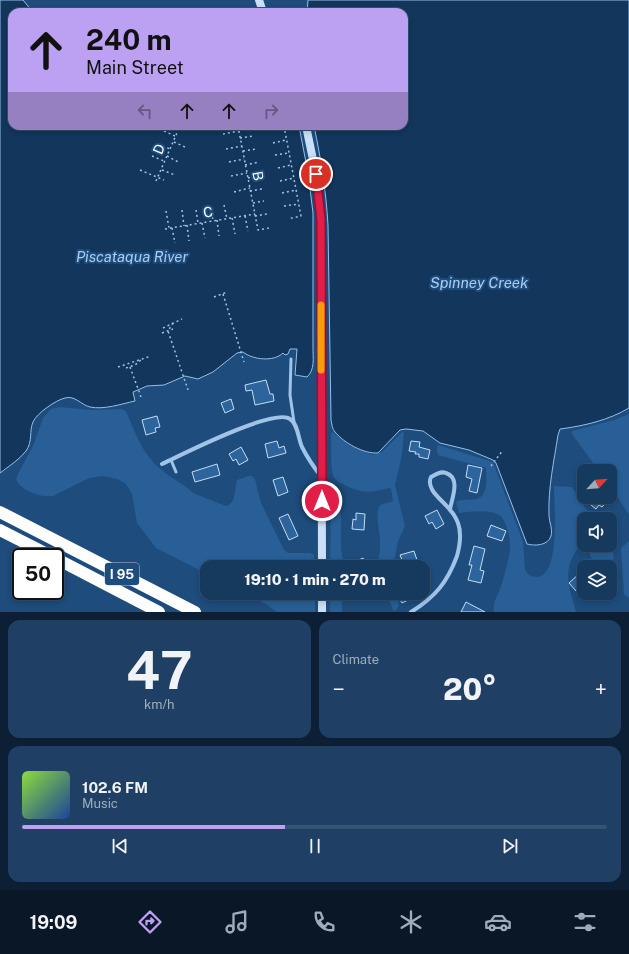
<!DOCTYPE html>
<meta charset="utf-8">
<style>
:root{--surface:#16395e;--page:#1f4064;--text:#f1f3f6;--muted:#9eacbc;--line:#355373;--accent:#bca0f2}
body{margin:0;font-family:"Public Sans",sans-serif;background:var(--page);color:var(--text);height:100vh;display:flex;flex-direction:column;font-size:15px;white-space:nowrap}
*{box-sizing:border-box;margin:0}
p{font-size:13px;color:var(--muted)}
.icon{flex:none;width:22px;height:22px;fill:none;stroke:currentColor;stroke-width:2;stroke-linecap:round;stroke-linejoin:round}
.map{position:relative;height:612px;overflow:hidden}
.drawer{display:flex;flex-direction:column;gap:8px;padding:8px;background:#0c1f34;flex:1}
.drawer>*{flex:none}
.banner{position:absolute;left:8px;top:8px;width:400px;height:122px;border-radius:12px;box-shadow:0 2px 6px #0003,0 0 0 1px var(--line);background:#bca0f2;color:#111;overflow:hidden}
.needle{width:26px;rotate:64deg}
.controls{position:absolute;left:577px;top:464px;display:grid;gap:8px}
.controls a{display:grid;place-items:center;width:40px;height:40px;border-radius:8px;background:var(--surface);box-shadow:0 2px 6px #0003,0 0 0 1px var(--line);font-size:20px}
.speed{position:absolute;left:12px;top:548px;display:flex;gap:8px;font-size:20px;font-weight:700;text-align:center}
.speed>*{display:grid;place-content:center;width:52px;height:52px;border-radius:50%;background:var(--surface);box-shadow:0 2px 6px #0003,0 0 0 1px var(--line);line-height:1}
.speed .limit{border:2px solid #111;border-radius:6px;background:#fff;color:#111}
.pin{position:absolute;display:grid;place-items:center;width:34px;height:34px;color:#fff;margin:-17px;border:2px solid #fff;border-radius:50%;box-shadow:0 1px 4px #0007}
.me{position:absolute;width:44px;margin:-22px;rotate:0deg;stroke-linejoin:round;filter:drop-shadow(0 0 3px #0008)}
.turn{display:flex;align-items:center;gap:14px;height:84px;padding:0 12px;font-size:18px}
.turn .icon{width:52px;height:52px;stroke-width:2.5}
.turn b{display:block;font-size:28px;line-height:34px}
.lanes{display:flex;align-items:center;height:38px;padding:0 12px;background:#0003;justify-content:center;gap:20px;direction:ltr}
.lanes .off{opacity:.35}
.big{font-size:30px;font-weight:800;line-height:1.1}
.drawer .tile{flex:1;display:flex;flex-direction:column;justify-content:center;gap:6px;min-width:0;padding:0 14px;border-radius:12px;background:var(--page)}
.drawer .dial{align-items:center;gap:0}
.dial b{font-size:52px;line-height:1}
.song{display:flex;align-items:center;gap:12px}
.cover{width:48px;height:48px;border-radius:6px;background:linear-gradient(135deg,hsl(90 70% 55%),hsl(220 70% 35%))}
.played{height:4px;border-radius:2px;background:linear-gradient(90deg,var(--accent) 45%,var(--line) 45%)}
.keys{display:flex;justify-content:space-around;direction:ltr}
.heat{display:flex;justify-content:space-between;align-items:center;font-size:22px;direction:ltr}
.drawer .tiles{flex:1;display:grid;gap:8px;grid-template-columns:1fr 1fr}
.tile:last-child{grid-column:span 2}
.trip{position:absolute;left:200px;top:560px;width:230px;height:40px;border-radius:12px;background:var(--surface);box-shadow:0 2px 6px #0003,0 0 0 1px var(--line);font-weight:800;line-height:40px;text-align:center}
.tab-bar{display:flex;height:64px;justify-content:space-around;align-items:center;background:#091726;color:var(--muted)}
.tab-bar .icon{width:28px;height:28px}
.tab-bar .current{color:var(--accent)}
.tab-bar b{font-size:18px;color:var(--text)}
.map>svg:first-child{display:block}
</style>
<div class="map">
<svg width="629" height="612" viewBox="0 0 629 612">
<rect width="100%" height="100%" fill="#1d4c7d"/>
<g fill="#275f96">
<path d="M59 407 92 410 121 409 126 411C135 433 144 457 163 471 172 479 185 484 193 493L226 506C237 503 234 489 237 480L248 476H252L255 479 261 503 284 550 288 553H311L314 555V567H207V574L156 548 137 523 132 494 126 484 117 479 103 476 89 478 53 496C41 498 22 491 16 480L18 474 33 446 43 418 51 409Z"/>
<path d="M629 414V515L610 485V471H599L572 434V431L614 420Z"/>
<path d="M333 432 349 445 373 455 382 452 402 432H404L402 455 395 485 405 526 398 541 393 567H378C378 559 380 553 380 545 381 533 374 516 380 505L393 501 391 489 389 488C381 490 370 493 361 491 354 490 338 483 334 477 330 470 331 443 331 433Z"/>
<path d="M438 445 493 462 523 542 525 569C527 574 531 577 537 577 561 575 554 504 554 486L572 487 592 519H584V545H610V533L613 537 614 585 613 586 610 585V567H595L588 550 582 543C578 547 576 551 573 556 563 575 571 593 576 612H494C492 602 498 596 501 586 505 574 508 561 510 550 511 542 507 519 499 515 488 509 471 512 459 513L456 503 457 501C464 499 470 500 476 499 489 496 486 477 486 468L438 455 437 450Z"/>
<path d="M333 496 340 499 341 502V548L344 567H330L331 498Z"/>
<path d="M629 541V597H627L624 594 621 548Z"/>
<path d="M243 593H315V612H277L266 604Z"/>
<rect x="330" y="593" width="12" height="19"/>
<path d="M386 593H396L399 606 394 612Z"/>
</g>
<g fill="#13365c" stroke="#93c0ea">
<path d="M0 0H23L32 11 12 12V126H299L308 173 313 213V348C313 358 315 370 307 377L295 375 297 349H290L288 354 285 355 283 353C274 362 253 360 243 352L237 353 213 372 198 379 185 376 164 385 147 386 133 392 135 401C121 404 104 410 90 407 81 405 75 395 65 398 56 400 37 413 33 422 29 431 33 441 26 451 19 460 9 466 0 473Z"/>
<path d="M308 0H629V408C609 420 584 426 560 429L558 435C554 461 548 488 549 515 549 522 553 529 551 536 548 546 534 546 527 544L496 463 493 460 469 450 440 443 423 431 406 429 400 430 378 453C364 454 344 443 335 432 332 429 332 424 331 420L328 225C326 191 321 159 314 126H404V12H307Z"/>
</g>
<g fill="#2c649b" stroke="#c4ddf6">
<path d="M266 380 270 394H273L274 401 255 405 252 390 246 391 245 385Z"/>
<path d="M231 399 234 409 225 413 221 403Z"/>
<path d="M157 416 160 427 155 428 156 432 146 435 142 420Z"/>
<path d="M277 441 279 448 284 446 286 453 268 458 265 444Z"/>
<path d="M411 441 420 442 419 447 430 450 428 459 419 457V454H415L416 452 409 451Z"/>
<path d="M241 447 248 460 239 465 236 459 233 461 229 454Z"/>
<path d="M217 464 220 475 195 482 192 472Z"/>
<path d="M468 465 482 468 477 493 469 491 472 479 466 477Z"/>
<path d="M283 477 288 492 278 496 273 480Z"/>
<path d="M598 497H611L602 507 599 505 596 509 591 505Z"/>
<path d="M437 510 444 524 436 529 432 522 429 524 425 516Z"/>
<path d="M356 513 365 514 364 530 352 529 353 519 356 520Z"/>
<path d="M288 514 298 536 289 540 279 518Z"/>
<path d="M491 525 506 531 502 541 487 536Z"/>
<path d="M474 546 485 549 480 570 484 571 481 583 468 580 472 565H469Z"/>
<path d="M414 551 419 566 405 567 400 555Z"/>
<path d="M363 558 367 567H344Z"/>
<path d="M580 573 584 578V585L576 591 569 583Z"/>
<path d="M396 593H406L410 599 402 603Z"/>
<path d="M466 602 485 612H461Z"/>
</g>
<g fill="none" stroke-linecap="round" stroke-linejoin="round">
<g stroke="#a0c4e8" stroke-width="1.5" stroke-dasharray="2 3" stroke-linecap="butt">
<path d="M238 126 258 230 269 228"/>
<path d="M284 126 301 216 288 219"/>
<path d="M271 130 284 128"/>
<path d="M164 131 175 136"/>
<path d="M223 134 239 131"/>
<path d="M240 138 254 136"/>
<path d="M174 142 187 148"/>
<path d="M273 143 286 140"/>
<path d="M158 144 170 149"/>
<path d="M226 149 242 146"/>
<path d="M243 151 256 149"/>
<path d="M275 155 289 153"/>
<path d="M152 156 164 161"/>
<path d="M167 156 180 163"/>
<path d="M229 162 244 159"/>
<path d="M245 165 259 162"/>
<path d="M278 168 291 165"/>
<path d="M140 170 164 180"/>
<path d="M162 170 175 175"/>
<path d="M231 176 247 173"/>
<path d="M248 178 261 175"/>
<path d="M156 181 180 126"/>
<path d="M280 181 294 178"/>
<path d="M250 191 262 189"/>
<path d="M234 192 250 188"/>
<path d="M282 193 296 190"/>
<path d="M253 203 264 201"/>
<path d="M224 205 227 219"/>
<path d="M284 206 299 204"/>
<path d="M211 207 213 221"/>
<path d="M182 210 184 226"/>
<path d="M196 210 198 223"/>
<path d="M166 211 169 228"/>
<path d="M245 216 248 231"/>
<path d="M255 216 267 214"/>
<path d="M232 218 235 234"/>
<path d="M217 220 219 236"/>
<path d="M202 223 205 238"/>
<path d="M187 225 189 241"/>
<path d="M172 228 175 243"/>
<path d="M165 229 255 214"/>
<path d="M223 294 244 362"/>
<path d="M214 297 227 292"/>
<path d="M173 323 168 331 188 390"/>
<path d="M163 328 182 319"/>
<path d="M162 333 173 329"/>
<path d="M118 367 151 356"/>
<path d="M130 367 141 397"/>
<path d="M126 368 135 365 141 360"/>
<path d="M491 466 503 450"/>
</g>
<g stroke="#a0c4e8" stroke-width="3">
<path d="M291 359 290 395 294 422"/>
<path d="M171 460 176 472"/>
</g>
<g stroke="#a0c4e8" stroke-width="4">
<path d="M162 464C181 455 275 407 290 419 298 424 298 438 302 447 307 457 313 466 320 475"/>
<path d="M411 612C435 597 447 583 457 556 460 545 462 534 458 523 456 518 453 513 450 510 444 501 425 490 431 477 436 474 441 471 446 473 461 478 452 498 450 509"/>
</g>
<g stroke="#cbe0f6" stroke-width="8">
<path d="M259 0 263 12"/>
<path d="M306 126 316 174 321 220 322 567"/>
<path d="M322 593V612"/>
</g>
<g stroke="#fff" stroke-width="12">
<path d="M0 512 195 612"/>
<path d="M0 530 53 557"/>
<path d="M55 558 159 612"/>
</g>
</g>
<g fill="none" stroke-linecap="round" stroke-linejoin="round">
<defs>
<path id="route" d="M316 174 321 220 322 501"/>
</defs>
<use href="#route" stroke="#92132f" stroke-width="10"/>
<use href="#route" stroke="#e11d48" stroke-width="7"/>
<path stroke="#f59e0b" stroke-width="7" d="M321 305V370"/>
</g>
<g text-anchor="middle" stroke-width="4" stroke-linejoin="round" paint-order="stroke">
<rect fill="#1d4c7d" stroke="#bbc9d8" stroke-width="1" x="105" y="563" width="34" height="22" rx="3"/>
<g font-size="13" font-weight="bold" fill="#fff">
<text x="122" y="579">I 95</text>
</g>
<g font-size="14" fill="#fff" stroke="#1d4c7d">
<text transform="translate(159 149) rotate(-66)" y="5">D</text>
<text transform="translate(258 176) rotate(79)" y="5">B</text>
<text transform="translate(208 212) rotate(-9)" y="5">C</text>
</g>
<g font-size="15" font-style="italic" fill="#abcef0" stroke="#1d4c7d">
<text x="132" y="262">Piscataqua River</text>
<text x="479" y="288">Spinney Creek</text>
</g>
</g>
</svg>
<div class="controls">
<a><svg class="needle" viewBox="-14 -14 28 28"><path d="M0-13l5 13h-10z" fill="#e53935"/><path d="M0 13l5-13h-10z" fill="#9eacbc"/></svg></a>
<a><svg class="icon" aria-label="sound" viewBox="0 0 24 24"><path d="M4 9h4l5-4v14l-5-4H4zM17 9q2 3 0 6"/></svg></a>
<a><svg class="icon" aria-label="layers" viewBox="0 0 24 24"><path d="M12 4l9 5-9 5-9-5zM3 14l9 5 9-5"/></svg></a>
</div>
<div class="speed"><div class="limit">50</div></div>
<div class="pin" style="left:316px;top:174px;background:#d93025"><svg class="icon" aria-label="arrive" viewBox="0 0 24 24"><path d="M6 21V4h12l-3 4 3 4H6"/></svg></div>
<svg class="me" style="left:322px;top:501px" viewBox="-20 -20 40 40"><circle r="17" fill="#e11d48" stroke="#fff" stroke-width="3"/><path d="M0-11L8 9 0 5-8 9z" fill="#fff"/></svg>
<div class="trip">19:10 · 1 min · 270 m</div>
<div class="banner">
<div class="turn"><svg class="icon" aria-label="ahead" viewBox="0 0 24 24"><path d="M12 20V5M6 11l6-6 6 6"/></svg><div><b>240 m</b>Main Street</div></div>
<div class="lanes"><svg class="icon off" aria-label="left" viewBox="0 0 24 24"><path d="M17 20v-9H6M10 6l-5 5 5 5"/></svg><svg class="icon" aria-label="ahead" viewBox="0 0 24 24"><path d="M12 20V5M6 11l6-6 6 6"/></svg><svg class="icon" aria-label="ahead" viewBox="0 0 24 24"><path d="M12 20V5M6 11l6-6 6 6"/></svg><svg class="icon off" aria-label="right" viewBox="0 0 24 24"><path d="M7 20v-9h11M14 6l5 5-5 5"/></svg></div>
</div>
</div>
<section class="drawer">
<div class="tiles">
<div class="tile dial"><b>47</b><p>km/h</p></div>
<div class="tile"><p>Climate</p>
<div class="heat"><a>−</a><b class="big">20°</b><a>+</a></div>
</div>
<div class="tile">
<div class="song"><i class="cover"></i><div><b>102.6 FM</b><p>Music</p></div></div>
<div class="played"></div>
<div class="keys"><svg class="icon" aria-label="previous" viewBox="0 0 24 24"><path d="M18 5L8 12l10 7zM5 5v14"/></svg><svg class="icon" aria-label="pause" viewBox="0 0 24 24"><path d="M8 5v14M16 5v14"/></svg><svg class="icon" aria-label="next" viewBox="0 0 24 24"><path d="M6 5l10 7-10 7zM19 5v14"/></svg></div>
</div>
</div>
</section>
<nav class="tab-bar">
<b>19:09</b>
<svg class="icon current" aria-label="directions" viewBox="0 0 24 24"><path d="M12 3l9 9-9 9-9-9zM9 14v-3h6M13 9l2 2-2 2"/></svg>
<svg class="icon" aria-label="music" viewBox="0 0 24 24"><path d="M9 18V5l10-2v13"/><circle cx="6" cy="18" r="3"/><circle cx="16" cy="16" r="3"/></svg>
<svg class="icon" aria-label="phone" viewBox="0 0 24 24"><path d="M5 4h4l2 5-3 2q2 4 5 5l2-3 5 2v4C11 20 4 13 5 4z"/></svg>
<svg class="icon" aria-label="climate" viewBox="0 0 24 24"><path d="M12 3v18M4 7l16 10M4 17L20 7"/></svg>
<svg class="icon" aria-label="car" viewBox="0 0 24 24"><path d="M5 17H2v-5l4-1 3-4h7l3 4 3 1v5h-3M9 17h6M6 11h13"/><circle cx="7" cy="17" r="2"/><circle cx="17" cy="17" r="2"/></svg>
<svg class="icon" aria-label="filters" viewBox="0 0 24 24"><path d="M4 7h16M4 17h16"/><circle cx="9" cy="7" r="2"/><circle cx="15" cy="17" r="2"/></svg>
</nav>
